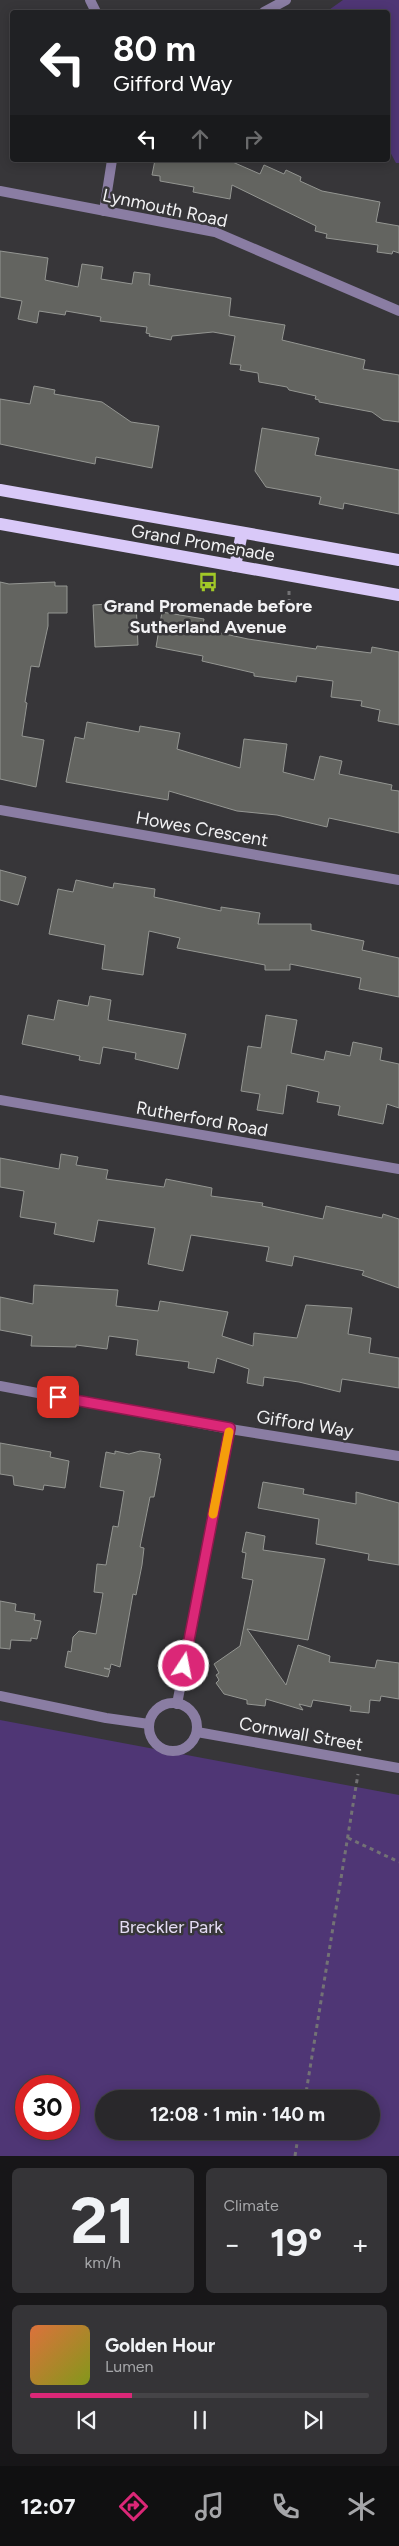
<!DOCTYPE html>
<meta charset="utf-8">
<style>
:root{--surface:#29282b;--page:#353437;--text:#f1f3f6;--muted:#a5a6a9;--line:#454447;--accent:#db2777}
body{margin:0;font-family:Figtree,sans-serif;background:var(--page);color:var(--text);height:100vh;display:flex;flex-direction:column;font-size:19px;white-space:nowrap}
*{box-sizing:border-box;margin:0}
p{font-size:16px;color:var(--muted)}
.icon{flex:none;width:28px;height:28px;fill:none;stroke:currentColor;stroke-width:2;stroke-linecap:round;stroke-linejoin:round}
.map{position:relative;height:2156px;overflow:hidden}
.sheet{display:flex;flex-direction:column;gap:12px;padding:12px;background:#171618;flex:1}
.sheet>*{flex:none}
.hud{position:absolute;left:10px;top:10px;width:380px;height:152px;border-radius:5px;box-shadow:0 2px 12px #0003,0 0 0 1px var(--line);background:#202124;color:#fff;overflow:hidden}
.speed{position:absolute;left:15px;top:2075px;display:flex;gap:10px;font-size:25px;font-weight:700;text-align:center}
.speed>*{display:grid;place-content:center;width:65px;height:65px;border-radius:50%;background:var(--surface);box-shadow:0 2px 12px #0003,0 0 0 1px var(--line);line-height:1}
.speed .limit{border:8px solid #d22;background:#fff;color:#111}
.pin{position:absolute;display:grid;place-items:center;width:42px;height:42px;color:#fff;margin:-21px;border-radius:10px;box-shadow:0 2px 8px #0006}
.me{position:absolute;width:55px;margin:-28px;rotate:11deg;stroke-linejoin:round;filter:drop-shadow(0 0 4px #0008)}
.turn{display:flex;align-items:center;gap:18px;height:105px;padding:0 20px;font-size:22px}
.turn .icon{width:65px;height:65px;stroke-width:2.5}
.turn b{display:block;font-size:35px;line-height:42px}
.lanes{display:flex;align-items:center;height:48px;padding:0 20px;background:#0003;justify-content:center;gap:25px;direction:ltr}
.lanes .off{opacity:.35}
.big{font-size:38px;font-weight:700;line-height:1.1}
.sheet .card{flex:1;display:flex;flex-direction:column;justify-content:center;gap:8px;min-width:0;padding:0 18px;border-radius:8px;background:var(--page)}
.sheet .dial{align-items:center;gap:0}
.dial b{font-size:65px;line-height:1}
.song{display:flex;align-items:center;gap:15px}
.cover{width:60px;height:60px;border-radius:8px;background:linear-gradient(135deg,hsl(20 70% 55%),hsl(70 70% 35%))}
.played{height:5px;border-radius:2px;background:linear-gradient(90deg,var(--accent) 30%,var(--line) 30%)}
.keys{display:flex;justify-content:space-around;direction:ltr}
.heat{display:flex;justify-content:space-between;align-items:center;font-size:28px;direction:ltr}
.sheet .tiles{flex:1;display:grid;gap:12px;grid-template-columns:1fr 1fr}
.card:last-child{grid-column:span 2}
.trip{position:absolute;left:95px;top:2090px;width:285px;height:50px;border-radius:25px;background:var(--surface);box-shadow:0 2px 12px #0003,0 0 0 1px var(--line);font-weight:700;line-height:50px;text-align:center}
.tab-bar{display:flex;height:80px;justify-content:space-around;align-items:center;background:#101011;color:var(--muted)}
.tab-bar .icon{width:35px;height:35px}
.tab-bar .on{color:var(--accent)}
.tab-bar b{font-size:22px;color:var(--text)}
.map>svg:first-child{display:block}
</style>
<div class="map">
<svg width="399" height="2156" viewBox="0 0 399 2156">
<rect width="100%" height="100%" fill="#373639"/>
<g fill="#4f3675" fill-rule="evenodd">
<path d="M343 0H399V163H396L388 148V12H326Z"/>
<path d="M0 1720 399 1795V2156H0ZM69 2086V2129H26V2086ZM104 2099H371V2131H104Z"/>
</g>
<g fill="#636460" stroke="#949692">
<path d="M155 160H228L260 174 264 165 284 174 286 170 301 177 300 181 322 191 380 202 376 222 399 226V253L393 251 392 254 377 252 378 245 326 238 327 234 315 231 316 226 232 185 230 199 193 192 194 187 160 181V176L152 175Z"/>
<path d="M0 251 48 258 45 280 78 287 82 264 103 267 101 279 132 284 134 272 150 274 149 285 231 298 229 316 285 325 282 340 365 360 363 369 399 375V422L383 420 372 412 319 402V400L315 399 316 396 289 390 287 387 259 382 258 373 240 370 241 365 230 364 235 336 213 332 172 336 171 340 149 336 150 334 146 333 147 327 100 321 101 317 66 311 65 315 39 311 37 323 18 319 22 301 0 297Z"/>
<path d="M34 386 55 390 54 394 102 402 131 422 159 426 152 468 96 457 95 464 0 444V399L30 404Z"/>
<path d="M262 428 319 438 315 455 399 470V514L344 503 343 509 319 504 321 497 266 487 255 471Z"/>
<path d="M0 582 9 584 55 582V586H67V613H48V626L39 667 31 666 25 702 27 703 22 736 44 740 36 787 0 779Z"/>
<path d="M136 602 138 645 95 647 93 605Z"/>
<path d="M162 612 204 619 202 629 248 639 316 649 317 646 371 653 372 647 399 652V725L378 721 380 710 361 706 362 701 331 697 333 681 297 676 296 682 254 676V673L202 661 203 656 156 647Z"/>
<path d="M87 722 139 732 140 726 180 733 177 749 240 768 244 739 287 744 283 772 314 780 320 756 342 761 339 774 392 785 391 790 399 791V833L329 818 327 827 277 815 237 811 169 791 168 800 66 782 75 737 84 739Z"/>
<path d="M0 870 26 877 18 905 0 900Z"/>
<path d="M76 880 113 888 114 883 155 889 154 897 221 911V907L260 913 258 924H311V930L364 941 362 950 399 958V997L359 989 361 978 290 964V970H265V965L177 948 180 938 149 931 143 975 102 969 105 945 49 934 58 889 73 892Z"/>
<path d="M90 996 111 1000 108 1020 186 1034 178 1069 135 1059 136 1053 103 1047 100 1064 79 1060 80 1056 22 1044 28 1015 54 1020 58 1000 88 1006Z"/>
<path d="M266 1015 297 1020 291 1053 324 1060 326 1051 350 1056 353 1042 382 1048 380 1060 399 1064V1108L387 1104 383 1124 338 1115 340 1106 317 1102 319 1092 287 1085 283 1114 257 1110 260 1094 241 1091 248 1046 261 1048Z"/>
<path d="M61 1154 78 1157 76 1165 108 1170 106 1179 164 1187 166 1179 212 1188 211 1196 263 1203 262 1206 323 1219 326 1206 382 1218 383 1214 399 1219V1288L362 1275 364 1271 294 1256 292 1266 266 1261 269 1247 191 1235 183 1271 148 1264 155 1228 98 1220 94 1242 54 1234 56 1223 20 1217 24 1191 0 1187V1158L59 1169Z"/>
<path d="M34 1285 118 1290 116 1306 158 1311 160 1301 228 1312 222 1336 253 1346 254 1333 297 1338 306 1305 352 1308 348 1334 371 1338 369 1353 399 1358V1388L342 1379 340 1392 299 1382 264 1377 263 1386 247 1383 249 1369 217 1358 214 1373 188 1368 189 1362 136 1355 138 1340 109 1336 107 1349 76 1345V1347L31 1346 32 1336 0 1330V1297L33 1304Z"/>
<path d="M0 1443 51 1452 50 1457 69 1461 65 1488 44 1485 43 1490 14 1485 13 1476 0 1474Z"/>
<path d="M115 1451 129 1454 140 1451 160 1454 159 1458 161 1459 154 1497H150L140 1547 144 1548 142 1565 136 1595 133 1594 120 1667 111 1664 110 1669 104 1668 110 1670 108 1677 65 1667 68 1651 71 1652 73 1637 79 1631 96 1634 103 1593 94 1592 97 1564 106 1565 113 1526 118 1527 124 1491 100 1487 106 1452 115 1454Z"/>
<path d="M263 1482 304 1489 303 1494 356 1504V1492L399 1503V1565L368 1560 369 1554 316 1544 319 1519 258 1508Z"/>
<path d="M246 1532 265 1536 263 1550 325 1559 308 1640 247 1629 286 1685 298 1645 330 1656 329 1662 375 1668 377 1660 399 1663V1699L381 1696 380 1701 370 1700 369 1713 350 1711 351 1706 313 1700 311 1707 299 1704 303 1710 266 1699 265 1706 247 1704V1700L224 1694 216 1683 219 1680 216 1675 219 1673 214 1664 240 1646 253 1580 242 1578 246 1553 242 1552Z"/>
<path d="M0 1601 16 1604 15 1611 35 1614 34 1620 41 1621 37 1639 31 1638V1641L11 1640 10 1649 0 1648Z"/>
</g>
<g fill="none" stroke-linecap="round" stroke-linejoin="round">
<g stroke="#737275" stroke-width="3" stroke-dasharray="4 4" stroke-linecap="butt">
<path d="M289 591V600"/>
<path d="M348 1838 399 1862"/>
<path d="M305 2099 358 1774"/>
<path d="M295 2156 299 2131"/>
</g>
<g stroke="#8a7da3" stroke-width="10">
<path d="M90 0 96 12"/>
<path d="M264 12 286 0"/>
<path d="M0 191 215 232 399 311"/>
<path d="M104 211 112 160"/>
<path d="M0 810 399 880"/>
<path d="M0 1100 399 1169"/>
<path d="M0 1386 230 1429 399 1456"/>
<path d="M0 1696 106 1718 149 1724"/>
<circle cx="173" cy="1727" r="24"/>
<path d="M177 1704 230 1429"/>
<path d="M197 1732 399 1768"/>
</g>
<g stroke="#d9c9f8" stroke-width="12">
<path d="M0 490 399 560"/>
<path d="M0 524 399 595"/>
<path d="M235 566 242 533"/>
</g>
</g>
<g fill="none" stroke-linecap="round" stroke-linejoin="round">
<defs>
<path id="route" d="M58 1397 230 1428 184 1666"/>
</defs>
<use href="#route" stroke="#8e194d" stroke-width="12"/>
<use href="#route" stroke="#db2777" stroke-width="9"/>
<path stroke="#f59e0b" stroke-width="9" d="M213 1514 229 1432"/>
</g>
<defs>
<symbol id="bus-bare" viewBox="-9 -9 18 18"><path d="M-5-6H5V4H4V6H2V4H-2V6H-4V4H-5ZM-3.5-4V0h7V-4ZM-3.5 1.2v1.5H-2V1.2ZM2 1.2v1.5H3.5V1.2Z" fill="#a2c927" stroke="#373639" stroke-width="2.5" paint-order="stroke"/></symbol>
</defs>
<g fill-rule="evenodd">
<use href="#bus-bare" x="194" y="568" width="28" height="28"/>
</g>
<g text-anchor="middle" stroke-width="5" stroke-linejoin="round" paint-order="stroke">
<g font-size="18" fill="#f2f2f4" stroke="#373639">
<text transform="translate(165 208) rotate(12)" y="6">Lynmouth Road</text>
<text transform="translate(203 543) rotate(10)" y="6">Grand Promenade</text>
<text transform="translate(202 829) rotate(10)" y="6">Howes Crescent</text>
<text transform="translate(202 1119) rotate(10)" y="6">Rutherford Road</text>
<text transform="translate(305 1424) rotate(9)" y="6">Gifford Way</text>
<text transform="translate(301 1734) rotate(10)" y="6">Cornwall Street</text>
</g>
<g font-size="18" font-weight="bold" fill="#f2f2f4" stroke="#373639">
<text x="208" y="612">Grand Promenade before<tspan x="208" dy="21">Sutherland Avenue</tspan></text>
</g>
<g font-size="18" fill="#e4dcf3" stroke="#373639">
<text x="171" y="1933">Breckler Park</text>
</g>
</g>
</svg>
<div class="speed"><div class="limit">30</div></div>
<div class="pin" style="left:58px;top:1397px;background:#d93025"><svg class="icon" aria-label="arrive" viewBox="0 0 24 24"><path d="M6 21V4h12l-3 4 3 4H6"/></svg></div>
<svg class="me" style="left:184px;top:1666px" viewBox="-20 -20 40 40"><circle r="17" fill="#db2777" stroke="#fff" stroke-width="3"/><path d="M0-11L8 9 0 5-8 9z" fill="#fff"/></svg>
<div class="trip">12:08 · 1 min · 140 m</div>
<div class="hud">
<div class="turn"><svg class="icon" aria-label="left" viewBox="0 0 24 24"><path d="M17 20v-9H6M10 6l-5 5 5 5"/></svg><div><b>80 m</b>Gifford Way</div></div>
<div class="lanes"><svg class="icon" aria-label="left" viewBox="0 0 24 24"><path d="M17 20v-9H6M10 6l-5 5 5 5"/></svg><svg class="icon off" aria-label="ahead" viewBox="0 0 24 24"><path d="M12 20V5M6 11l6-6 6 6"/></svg><svg class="icon off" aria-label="right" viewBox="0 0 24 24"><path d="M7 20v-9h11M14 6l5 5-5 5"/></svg></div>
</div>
</div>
<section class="sheet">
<div class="tiles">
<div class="card dial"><b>21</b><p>km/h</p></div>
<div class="card"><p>Climate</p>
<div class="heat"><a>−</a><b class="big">19°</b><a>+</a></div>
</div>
<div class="card">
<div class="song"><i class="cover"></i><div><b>Golden Hour</b><p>Lumen</p></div></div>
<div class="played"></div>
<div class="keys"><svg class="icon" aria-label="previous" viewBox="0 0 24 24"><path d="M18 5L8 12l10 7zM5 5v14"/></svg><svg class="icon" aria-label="pause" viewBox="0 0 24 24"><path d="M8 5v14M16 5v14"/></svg><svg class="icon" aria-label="next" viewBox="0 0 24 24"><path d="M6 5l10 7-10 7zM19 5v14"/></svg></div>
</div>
</div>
</section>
<nav class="tab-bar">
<b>12:07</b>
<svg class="icon on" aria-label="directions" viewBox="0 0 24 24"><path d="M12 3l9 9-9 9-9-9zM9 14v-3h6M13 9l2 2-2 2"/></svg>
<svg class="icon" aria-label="music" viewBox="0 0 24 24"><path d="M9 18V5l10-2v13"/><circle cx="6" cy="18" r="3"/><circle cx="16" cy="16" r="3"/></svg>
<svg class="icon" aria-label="phone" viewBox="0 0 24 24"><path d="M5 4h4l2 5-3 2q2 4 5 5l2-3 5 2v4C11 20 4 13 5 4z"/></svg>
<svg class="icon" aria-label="climate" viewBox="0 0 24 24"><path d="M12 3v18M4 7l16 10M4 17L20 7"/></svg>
</nav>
